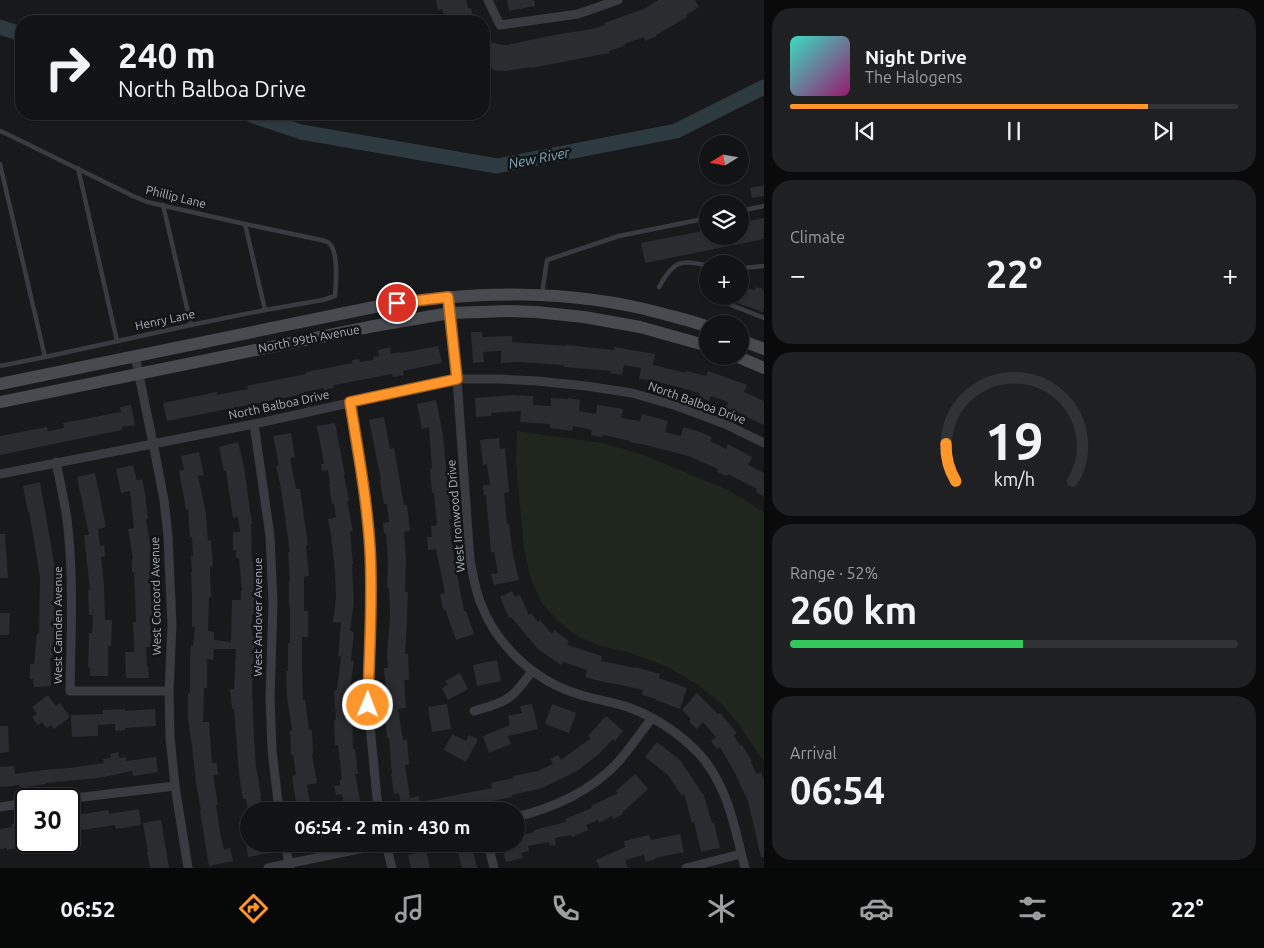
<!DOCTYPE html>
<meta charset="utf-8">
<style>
:root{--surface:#121314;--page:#1f2022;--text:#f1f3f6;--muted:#9c9ea0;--line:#313234;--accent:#ff962c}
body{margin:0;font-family:Ubuntu,sans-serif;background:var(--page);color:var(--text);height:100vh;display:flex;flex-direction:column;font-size:19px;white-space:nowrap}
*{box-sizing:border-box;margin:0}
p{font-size:16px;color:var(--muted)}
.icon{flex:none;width:28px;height:28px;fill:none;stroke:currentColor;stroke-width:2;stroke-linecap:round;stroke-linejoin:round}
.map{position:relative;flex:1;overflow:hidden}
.sheet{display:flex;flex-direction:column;gap:8px;padding:8px;background:#0a0a0b;width:500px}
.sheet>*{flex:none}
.banner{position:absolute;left:15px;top:15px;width:475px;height:105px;border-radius:20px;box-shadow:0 1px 4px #0004,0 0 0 1px var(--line);background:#121314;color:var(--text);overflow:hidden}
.needle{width:32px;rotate:259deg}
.tools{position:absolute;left:699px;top:135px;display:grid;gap:10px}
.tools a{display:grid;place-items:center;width:50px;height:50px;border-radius:50%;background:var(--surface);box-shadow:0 1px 4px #0004,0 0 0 1px var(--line);font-size:25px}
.speed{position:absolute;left:15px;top:788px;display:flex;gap:10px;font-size:25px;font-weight:700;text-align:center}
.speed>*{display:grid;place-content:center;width:65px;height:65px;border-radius:50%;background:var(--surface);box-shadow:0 1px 4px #0004,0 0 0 1px var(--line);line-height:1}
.speed .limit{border:2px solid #111;border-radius:8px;background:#fff;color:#111}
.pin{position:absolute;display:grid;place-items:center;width:42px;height:42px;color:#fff;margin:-21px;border:2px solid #fff;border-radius:50%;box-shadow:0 1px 5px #0007}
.me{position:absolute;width:55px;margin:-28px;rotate:1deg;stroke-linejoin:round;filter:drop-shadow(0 0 4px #0008)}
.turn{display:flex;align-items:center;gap:18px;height:105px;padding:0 20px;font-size:22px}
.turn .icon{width:65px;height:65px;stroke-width:2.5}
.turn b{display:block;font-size:35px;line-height:42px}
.big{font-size:38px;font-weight:700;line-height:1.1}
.sheet .widget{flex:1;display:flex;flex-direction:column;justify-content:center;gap:8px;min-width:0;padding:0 18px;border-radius:20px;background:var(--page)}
.sheet .dial{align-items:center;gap:0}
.dial svg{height:130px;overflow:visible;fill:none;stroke:var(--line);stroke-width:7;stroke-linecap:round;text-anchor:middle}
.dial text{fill:var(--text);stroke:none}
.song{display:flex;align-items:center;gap:15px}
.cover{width:60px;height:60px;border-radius:8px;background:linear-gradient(135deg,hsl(170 70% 55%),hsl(320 70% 35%))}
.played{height:5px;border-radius:2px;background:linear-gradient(90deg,var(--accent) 80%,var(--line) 80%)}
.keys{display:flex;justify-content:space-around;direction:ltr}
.heat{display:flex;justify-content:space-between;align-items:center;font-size:28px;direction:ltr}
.charge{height:8px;border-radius:4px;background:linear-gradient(90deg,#34c759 52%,var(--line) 0)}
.trip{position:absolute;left:240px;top:802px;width:285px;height:50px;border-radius:25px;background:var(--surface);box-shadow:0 1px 4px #0004,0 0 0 1px var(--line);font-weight:700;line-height:50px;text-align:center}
.menu{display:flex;height:80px;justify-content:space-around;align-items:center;background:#070808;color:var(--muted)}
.menu .icon{width:35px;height:35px}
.menu .selected{color:var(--accent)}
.menu b{font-size:22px;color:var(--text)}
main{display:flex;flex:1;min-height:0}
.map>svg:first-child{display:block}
</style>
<main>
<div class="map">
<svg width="764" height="868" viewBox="0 0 764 868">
<rect width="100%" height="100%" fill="#18191b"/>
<path fill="#1e261e" d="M517 431 602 443 641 454 728 490 764 512V762L742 729 723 705 698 685 668 667 630 653 598 645 577 636 557 620 541 602 531 579 524 549 516 464Z"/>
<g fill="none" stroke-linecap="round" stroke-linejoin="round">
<g stroke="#2d3b40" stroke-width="15">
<path d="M0 27 21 34"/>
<path d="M248 114 301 132 497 166 676 131 764 87"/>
</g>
</g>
<g fill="#2b2c2f">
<path d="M436 0H466L468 8H471L474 20 465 21H445L442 9 438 10Z"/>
<path d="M507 0H534L535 6 509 11Z"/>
<path d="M658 0H695L699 7 686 15 687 17 656 35 657 36 645 41 644 37 624 44 625 46 609 51V53L547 65 531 68V67L506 71 493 70V69L484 65V40L497 44 507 45 554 35 592 29 605 25 604 23 644 9Z"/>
<path d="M764 185V196L752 198 750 188Z"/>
<path d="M764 218V239L645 263 641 243 708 230V236H740V223Z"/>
<path d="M742 287 755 290 756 287 764 289V307L763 312 737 303Z"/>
<path d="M471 332H482L483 337 512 336V342L566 346V345L614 350V347L655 354 653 365 686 373V371L706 376 708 371 747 385 744 392 764 401V425L726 408 728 402 711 396 709 401 699 397 700 393 651 380 639 379 641 368 624 365 622 375 610 373 611 371 564 367V365L517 362 501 363V351L483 352 484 362 473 363Z"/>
<path d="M438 346 442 363 403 371 404 375 393 377 392 374 334 385V388L324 390 323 388 304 392V394L167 421 163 403 217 392V395L248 389 247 386 306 374V372L352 363V360L359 359 360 362 373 360V357L379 356 378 350 390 347 391 354 399 352 400 353Z"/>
<path d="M513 395 533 396V405L551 406V398L568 399V398L580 400 579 411 596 414 597 405 611 407 623 409 621 418 640 421 642 414 668 421 665 432 681 436 683 427 700 432 712 437 710 441 726 449 728 444 752 457 748 465 764 473V497L756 492 757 489 728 474 727 476 717 472 718 469 688 456 646 445 629 442 630 441 603 435 602 437 591 435 592 430 573 426 572 431 550 428V424L520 422 521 411 491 413V416L476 417 475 398Z"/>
<path d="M436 400 443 435 451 519H449L452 546 464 611H466L474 634 456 640 445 609H443L440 594 445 593 436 549 428 550 427 537H432L431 526 437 525 434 493H432L430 469H432L429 427 422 429 417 404Z"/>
<path d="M131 405 135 425 122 427V430L0 455V436L47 427 48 431 64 428 63 423 121 412 120 407Z"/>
<path d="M384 417 390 449 394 448 404 505H407L410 531 404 532 406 560 405 592H408L407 619 405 654H408L409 680H404L406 708 398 709 403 740 407 739 409 764 405 765 410 798 419 796 420 802 487 789 492 788 491 783 514 778 513 776 538 771 553 764 550 759 558 755 561 760 591 738 588 736 606 716 623 731 615 741 613 739 599 754 577 771 542 788 512 795V797L458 808 459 810 451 811H402L399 793 394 794 391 773H392L389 738H387L384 714H388L384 668H388L387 654 390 618 389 588H387L388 562 386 533 384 534 383 523 389 522 387 504H384L380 480H381L369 420Z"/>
<path d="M335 423 345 475H344L349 501H347L353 531 350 532 353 564H352L354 602 350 631 354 632 351 661H354L351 683 354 712 352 713 353 749H355L358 774H355L362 811H345L342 794 336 795 334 786 340 785V780L342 779 338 745H335L334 720H336L334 691 337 690 341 656H338L341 623 333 622 336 598 335 571 331 535 328 519 336 517 334 504H332L329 484H330L328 470 322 471 321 464H324L317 426Z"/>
<path d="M291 433 295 457 290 458 296 489H300L308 545H306L309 576 304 577V611H308V637H302V666L303 700H305L309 730H312L313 754H312L317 783 307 785 311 811H297L292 776 296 775 293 755H291L290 731H292L287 696 286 671H288V643H290V606H289V581H290L288 552H290L281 488 276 466 279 465 273 436Z"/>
<path d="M499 438 500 449 505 448 509 492 504 493 507 524H509L513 555 519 580 494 585 491 574 498 573 494 552H491L486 495H484L483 485H490L487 464 483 465 480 440Z"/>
<path d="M238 442 244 467 252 524H251L252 562H253L255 586V615H252V636H254V649L252 686 254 738 256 766 261 796H260L263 811H248L246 799H243L239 774 234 709H232L230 689H234L236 649H214L213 660 207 659V688H204L203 722H209L212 763H217L218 775H213L218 805H216L221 838 224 850 230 848 233 861 209 866 200 811H201L196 783 192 746 188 718V693H190V658L191 645 193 646 195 627H192V598L191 572H192L191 556H193L192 537H190L188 509H186L179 471 184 470 181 456 199 452 204 475 198 476 206 513 208 541 211 540 213 566 210 567 211 597H209L208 631 214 632V640L231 642 232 600H241V591H242L239 558H236V550H233V532H240L238 517 233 518 226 471H224L219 447Z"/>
<path d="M133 465 137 480 142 479 145 493 148 519H146L151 550 150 551V584L152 616H150L151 647H146L147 667H148L149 678H126L125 652H134L133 622H136L134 572H132V559H133L128 529 134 528 130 491 121 493 116 469Z"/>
<path d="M95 473 106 527 98 529 100 546 104 545 105 556 101 557 104 586 105 620H112L111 646H108V676H90V667H88L89 633H92L93 615H89L88 590H90L84 535H89L77 477Z"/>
<path d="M40 482 55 569 54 636 52 658 50 657 51 686 34 687 33 679H30V664H34L37 634H39L40 577 29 511 28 512 23 486Z"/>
<path d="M0 534H5L8 578H0Z"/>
<path d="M512 591 515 597 520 595 529 615 531 613 538 622 540 620 552 634 554 630 569 641 567 645 602 656 601 661 635 668V667L660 674 659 678 687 688 680 709 656 700V699L642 695 643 690 630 687 595 680 585 677 587 670 563 662 561 665 538 649 511 617 509 618 500 597Z"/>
<path d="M0 613H10L9 635H0Z"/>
<path d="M497 660 501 681 477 686 473 665Z"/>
<path d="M460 673 468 689 448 700 442 688 448 685 445 681Z"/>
<path d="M697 693 718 714 720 713 737 733 734 735 740 746 742 745 752 761 751 762 756 774 761 772 764 779V857H761L748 801 736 775 720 747 717 749 711 741 716 737 703 722 697 729 689 721 691 719 682 710Z"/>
<path d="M48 695 56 706 60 703 70 717 54 729 51 725 46 728 42 722 38 725 32 717 37 714 32 707Z"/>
<path d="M447 704 451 729 432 732 428 707Z"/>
<path d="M532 704 538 729 508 736 511 744 489 753 483 736 510 725 508 716 522 713 520 706Z"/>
<path d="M552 704 576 713 569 733 545 724Z"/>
<path d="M125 709V711L155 709 156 726 125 728V730L115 731V724L98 725V736L72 737 71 715 103 714V710Z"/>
<path d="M0 726H8L9 752 0 753Z"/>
<path d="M452 734 466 741 469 735 478 739 466 762 444 750Z"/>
<path d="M657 742 680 760 702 793H703L712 823H714L720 848 701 852 694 822 692 823 684 794 682 796 668 775 645 757Z"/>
<path d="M118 752 119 758 126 757V761L156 757 158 772 133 776 132 771 99 778 45 783 46 784 20 788V785L0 787V767L14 766 15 774 44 770 69 768 104 763 103 759 111 758 110 754Z"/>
<path d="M635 774 648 789 622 813 623 814 613 819 612 816 599 823 598 820 586 825 588 830 572 837 571 835 555 838 556 845 550 846 549 842 528 846 529 851 521 853 523 858 506 862 501 844H516V837L534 832V830L566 822 565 819 592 808 591 806 618 793 616 791Z"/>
<path d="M139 809 141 825 116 829 115 825 69 832V816L108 810 109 814Z"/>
<path d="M161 820 169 868H150L147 852H148L143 823Z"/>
<path d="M23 822 26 847 7 850V848L0 849V829L12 827 11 824Z"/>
<path d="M680 834 684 852 655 858V859L646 862 644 855 625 860 628 868H600L596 860 625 847 624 841 649 835 651 840Z"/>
<path d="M246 844H269L270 853 248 857Z"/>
<path d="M471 844 477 868H462L457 848Z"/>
<path d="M426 850 430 868H411L408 855Z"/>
</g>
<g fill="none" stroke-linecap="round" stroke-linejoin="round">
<g stroke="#393b40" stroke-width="4.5">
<path d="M0 131 7 134 133 196 147 202 245 224 321 240C324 241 327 241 329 243 339 252 336 283 335 296L323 300 265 310 191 325 45 357 0 366"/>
<path d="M0 164 45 357"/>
<path d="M78 168 117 341"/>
<path d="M163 205 191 325"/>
<path d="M740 211 764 206"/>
<path d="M245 224 265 310"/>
<path d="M740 271 743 268 764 266"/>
<path d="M659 287C673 262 680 258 708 266"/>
<path d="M542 294 547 260 619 236 708 218"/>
<path d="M729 296 728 300 731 305 764 318"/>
</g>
<g stroke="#393b40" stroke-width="9">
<path d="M488 0 500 25 578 14 618 0"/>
<path d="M448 297 457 379 470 560C473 574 475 590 481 604 497 646 535 681 578 694 596 700 615 702 633 709 659 719 689 740 706 762 730 795 735 830 745 868"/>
<path d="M135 356 153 443 164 500 168 536 172 625 169 691 170 737 175 786 188 868"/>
<path d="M349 402 363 481 370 549 371 614 368 662V705L377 798 379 811"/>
<path d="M254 424 270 536 273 603 270 698 272 750 279 811"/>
<path d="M56 462C60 481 64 500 67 519 74 576 71 634 70 691H169"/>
<path d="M0 474 254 424 457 379H500L537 381 586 386 632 393 677 406 725 424 764 443"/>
<path d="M474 711C487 707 501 704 511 696 520 689 526 679 532 671"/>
<path d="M66 799 175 786"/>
<path d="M0 807 26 803"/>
<path d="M516 817C554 808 593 790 619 761 631 747 641 732 652 718"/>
<path d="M285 844 290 868"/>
<path d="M386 844 392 868"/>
<path d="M488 844 494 868"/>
<path d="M268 868 383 844"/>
<path d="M686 868 741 854"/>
</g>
<g stroke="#474b50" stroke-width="12">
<path d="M740 340 764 349"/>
<path d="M736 356 764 368"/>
<path d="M0 384 379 306C474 291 570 288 664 314 678 318 693 321 708 327"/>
<path d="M0 402 374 326 450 313 509 311 536 312 584 317 640 327 708 346"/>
</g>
</g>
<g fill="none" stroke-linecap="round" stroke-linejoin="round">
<defs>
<path id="route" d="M368 705C369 653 373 601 370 549 367 500 358 451 350 402L457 379 448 297 397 303"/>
</defs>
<use href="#route" stroke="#a6621d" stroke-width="12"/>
<use href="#route" stroke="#ff962c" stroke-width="9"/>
</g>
<g text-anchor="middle" stroke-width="5" stroke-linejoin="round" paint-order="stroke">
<g font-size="12" fill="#aab2bb" stroke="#131416">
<text transform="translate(176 197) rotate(14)" y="4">Phillip Lane</text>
<text transform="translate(165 320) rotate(-12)" y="4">Henry Lane</text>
<text transform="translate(309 339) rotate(-11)" y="4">North 99th Avenue</text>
<text transform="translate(697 403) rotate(20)" y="4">North Balboa Drive</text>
<text transform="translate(279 405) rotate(-12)" y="4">North Balboa Drive</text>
<text transform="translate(456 516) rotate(-95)" y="4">West Ironwood Drive</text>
<text transform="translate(156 596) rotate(-91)" y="4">West Concord Avenue</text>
<text transform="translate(258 617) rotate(-90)" y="4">West Andover Avenue</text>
<text transform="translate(58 625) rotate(-90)" y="4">West Camden Avenue</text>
</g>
<g font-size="14" font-style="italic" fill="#7fa7b9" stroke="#131416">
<text transform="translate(539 158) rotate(-11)" y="5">New River</text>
</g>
</g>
</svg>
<div class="tools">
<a><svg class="needle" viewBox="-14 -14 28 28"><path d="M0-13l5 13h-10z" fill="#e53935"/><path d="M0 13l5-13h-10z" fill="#9c9ea0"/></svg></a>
<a><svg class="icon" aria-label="layers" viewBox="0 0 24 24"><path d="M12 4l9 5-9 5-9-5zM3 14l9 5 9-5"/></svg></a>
<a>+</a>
<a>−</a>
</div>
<div class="speed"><div class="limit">30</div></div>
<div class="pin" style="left:397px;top:303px;background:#d93025"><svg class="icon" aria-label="arrive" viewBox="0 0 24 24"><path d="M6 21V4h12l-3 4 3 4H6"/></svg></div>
<svg class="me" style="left:368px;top:705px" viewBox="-20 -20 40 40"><circle r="17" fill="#ff962c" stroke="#fff" stroke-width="3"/><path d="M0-11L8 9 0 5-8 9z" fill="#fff"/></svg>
<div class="trip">06:54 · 2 min · 430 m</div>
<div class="banner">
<div class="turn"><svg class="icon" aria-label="right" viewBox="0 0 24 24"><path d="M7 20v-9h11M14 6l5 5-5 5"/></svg><div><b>240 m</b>North Balboa Drive</div></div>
</div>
</div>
<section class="sheet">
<div class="widget">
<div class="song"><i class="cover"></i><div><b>Night Drive</b><p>The Halogens</p></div></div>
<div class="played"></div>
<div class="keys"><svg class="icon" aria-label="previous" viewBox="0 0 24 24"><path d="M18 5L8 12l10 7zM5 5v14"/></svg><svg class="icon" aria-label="pause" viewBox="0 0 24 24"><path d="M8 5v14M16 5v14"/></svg><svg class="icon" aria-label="next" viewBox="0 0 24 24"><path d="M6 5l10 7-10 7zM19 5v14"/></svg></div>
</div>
<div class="widget"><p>Climate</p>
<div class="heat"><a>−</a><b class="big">22°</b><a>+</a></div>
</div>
<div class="widget dial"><svg viewBox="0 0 100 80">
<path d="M14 69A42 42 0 1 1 86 69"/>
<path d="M14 69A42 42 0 0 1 8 46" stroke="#ff962c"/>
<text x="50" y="56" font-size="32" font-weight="700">19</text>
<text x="50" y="72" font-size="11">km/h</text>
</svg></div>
<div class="widget"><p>Range · 52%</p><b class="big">260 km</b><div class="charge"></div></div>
<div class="widget"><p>Arrival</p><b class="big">06:54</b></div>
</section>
</main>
<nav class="menu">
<b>06:52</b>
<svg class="icon selected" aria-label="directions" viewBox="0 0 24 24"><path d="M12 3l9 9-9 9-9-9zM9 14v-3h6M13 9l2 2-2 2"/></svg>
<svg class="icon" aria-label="music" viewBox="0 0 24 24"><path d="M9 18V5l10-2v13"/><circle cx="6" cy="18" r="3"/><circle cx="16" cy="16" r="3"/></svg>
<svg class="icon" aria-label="phone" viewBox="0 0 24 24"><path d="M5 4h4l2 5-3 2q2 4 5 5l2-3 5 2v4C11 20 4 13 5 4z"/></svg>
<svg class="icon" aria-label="climate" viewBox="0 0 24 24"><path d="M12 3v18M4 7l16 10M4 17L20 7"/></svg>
<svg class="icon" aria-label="car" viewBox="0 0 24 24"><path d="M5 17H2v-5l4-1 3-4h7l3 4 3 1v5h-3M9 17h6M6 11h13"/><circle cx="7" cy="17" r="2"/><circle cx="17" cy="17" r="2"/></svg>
<svg class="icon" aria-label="filters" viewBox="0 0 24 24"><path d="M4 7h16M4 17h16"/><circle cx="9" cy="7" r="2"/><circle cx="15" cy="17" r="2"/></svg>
<b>22°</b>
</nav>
